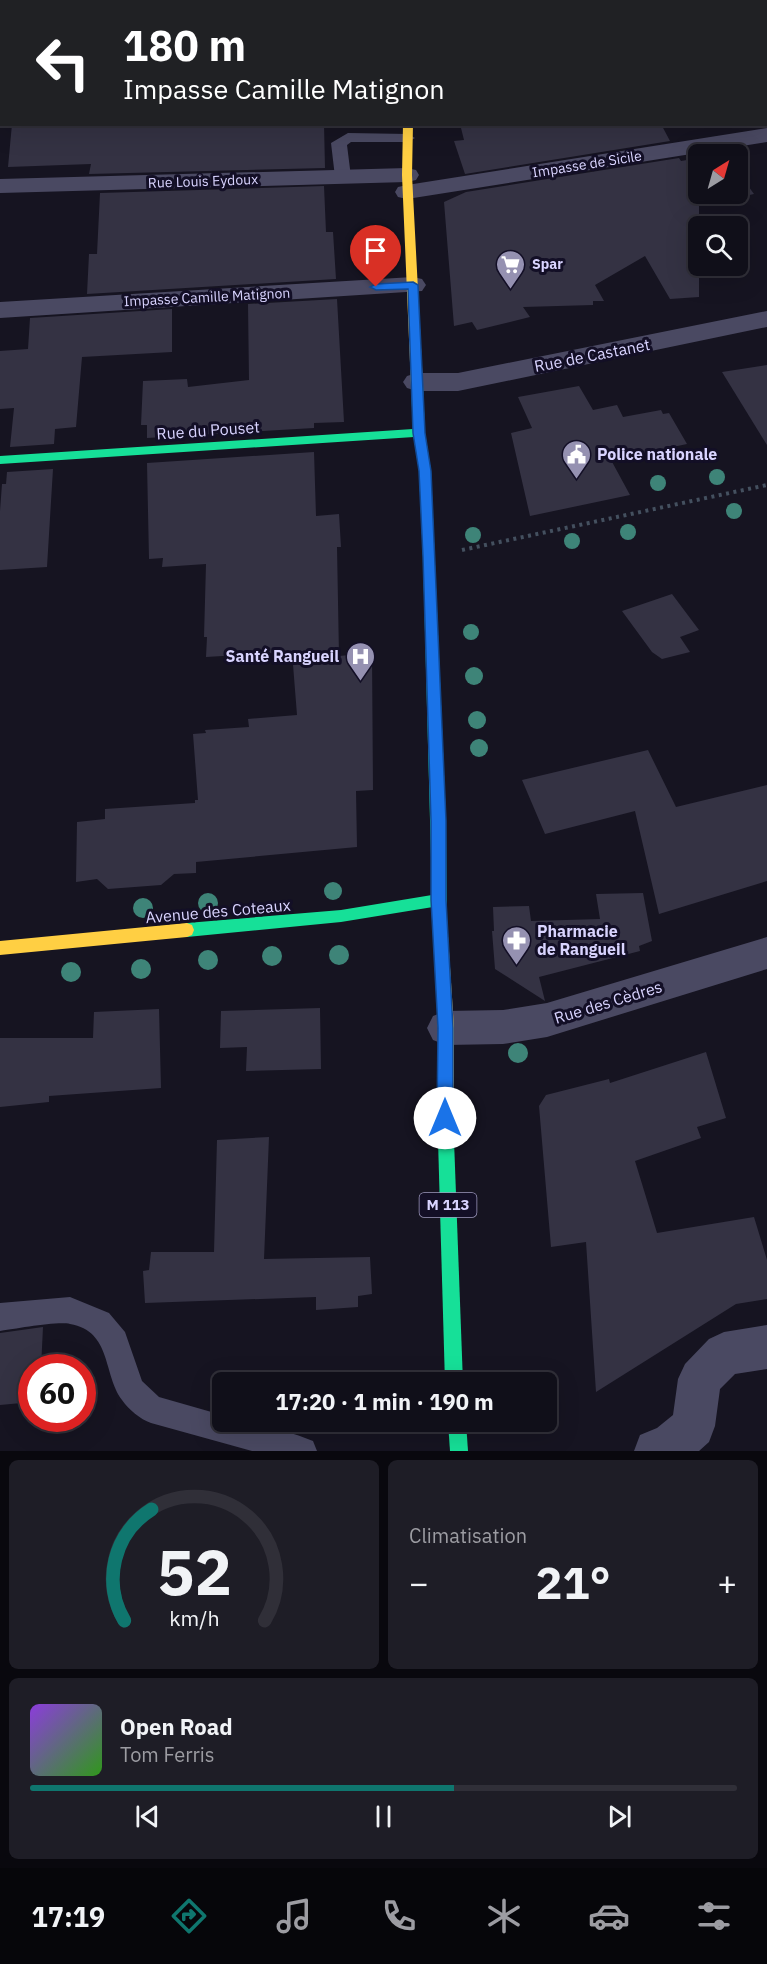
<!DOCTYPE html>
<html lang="fr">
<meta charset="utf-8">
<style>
:root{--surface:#100f19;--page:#1e1d26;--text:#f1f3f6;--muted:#9c9ca2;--line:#302f38;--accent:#0f766e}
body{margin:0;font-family:"IBM Plex Sans",sans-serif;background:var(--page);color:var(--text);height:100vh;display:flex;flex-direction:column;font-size:22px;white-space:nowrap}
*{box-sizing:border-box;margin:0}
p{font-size:20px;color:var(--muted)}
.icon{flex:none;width:33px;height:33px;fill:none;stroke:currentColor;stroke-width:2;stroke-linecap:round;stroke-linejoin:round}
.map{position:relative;height:1451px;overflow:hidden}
.panel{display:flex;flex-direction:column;gap:9px;padding:9px;background:#09080e;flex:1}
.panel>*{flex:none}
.banner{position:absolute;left:0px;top:0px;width:768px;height:126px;box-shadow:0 6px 24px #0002,0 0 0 2px var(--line);background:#202124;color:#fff;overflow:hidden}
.needle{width:39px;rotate:37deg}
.tools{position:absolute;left:688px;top:144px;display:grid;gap:12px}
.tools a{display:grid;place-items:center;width:60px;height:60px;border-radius:9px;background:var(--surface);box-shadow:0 6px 24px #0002,0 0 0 2px var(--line);font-size:30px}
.speed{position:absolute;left:18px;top:1354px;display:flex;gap:12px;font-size:30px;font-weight:700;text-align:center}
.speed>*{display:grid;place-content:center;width:78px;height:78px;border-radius:50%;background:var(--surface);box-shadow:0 6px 24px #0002,0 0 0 2px var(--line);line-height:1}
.speed .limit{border:9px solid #d22;background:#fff;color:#111}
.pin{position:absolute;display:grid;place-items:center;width:51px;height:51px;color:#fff;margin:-62px -26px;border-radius:50% 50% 50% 0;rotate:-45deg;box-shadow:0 0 6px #0007}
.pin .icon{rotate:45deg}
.me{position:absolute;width:66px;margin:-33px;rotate:0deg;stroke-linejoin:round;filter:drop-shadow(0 0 4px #0008)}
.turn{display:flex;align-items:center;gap:21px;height:126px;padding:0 24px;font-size:27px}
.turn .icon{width:78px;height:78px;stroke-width:2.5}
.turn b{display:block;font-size:42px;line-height:51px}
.big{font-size:45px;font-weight:700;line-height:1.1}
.panel .tile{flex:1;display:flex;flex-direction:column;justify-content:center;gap:9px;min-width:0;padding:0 21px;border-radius:9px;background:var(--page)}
.panel .dial{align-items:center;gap:0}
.dial svg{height:156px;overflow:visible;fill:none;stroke:var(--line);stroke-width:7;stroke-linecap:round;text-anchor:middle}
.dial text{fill:var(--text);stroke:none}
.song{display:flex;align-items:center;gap:18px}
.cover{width:72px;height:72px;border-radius:9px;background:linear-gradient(135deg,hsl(270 70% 55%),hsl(110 70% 35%))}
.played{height:6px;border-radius:3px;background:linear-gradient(90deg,var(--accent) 60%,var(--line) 60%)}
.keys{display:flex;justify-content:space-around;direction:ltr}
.heat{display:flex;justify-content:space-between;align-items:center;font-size:33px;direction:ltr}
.panel .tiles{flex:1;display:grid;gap:9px;grid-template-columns:1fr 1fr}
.tile:last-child{grid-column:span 2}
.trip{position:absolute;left:212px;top:1372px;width:345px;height:60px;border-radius:9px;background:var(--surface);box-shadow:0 6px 24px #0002,0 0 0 2px var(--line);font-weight:700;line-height:60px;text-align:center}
.tabs{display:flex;height:96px;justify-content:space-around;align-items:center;background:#06060a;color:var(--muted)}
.tabs .icon{width:42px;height:42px}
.tabs .selected{color:var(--accent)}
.tabs b{font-size:27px;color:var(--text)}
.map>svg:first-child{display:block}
</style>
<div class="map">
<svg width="767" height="1451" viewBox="0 0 767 1451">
<rect width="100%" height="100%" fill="#161421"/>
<g fill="#343243">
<path d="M12 124H324L325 168 89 174 91 164 8 167Z"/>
<path d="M460 124H661L670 141 465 174 454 141 464 140Z"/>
<path d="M679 158 681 161 699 158V194H738V172L754 194 699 206V297L670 299 645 256 595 285 604 301H593V305L523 307 530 317 477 330 472 322 454 326 444 202 466 192Z"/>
<path d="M324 186 326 232H333L336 279 87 294 89 254H97L100 193Z"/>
<path d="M337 299 344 422 314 423V428L147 438V425H141L143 381 187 379 188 387 249 380 248 304Z"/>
<path d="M172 309V352L82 357 76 427 55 429 54 444 10 447 14 408 0 409V351L28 349 30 318Z"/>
<path d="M767 365V445L722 372Z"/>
<path d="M579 386 593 410 617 405 623 417 661 410 663 414 669 413 687 444 611 460 630 495 530 516 511 433 532 428 518 397Z"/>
<path d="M314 452 316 516 339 514 341 547H337L339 656 372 653 373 790 356 791 357 847 196 862V873L174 874 161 885 108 889 97 879 76 882 77 822 105 819V809L195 803V800H198L193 734 206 733 205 730 249 727 248 719 297 715 292 652 206 657 207 637H204L206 564 162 567 163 558 149 559 147 463Z"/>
<path d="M53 469 47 567 0 570V511L2 484H6L7 472Z"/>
<path d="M672 594 699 630 680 637 690 652 662 659 652 652 622 611Z"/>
<path d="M648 750 676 807 767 785V881L659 914 635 811 545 834 522 780Z"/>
<path d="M643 893 652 941 639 946 640 951 539 977 545 1001 495 969 492 931H494L493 907 529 906 531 921 600 919 596 894Z"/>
<path d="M320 1008 321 1069 246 1071 247 1047 220 1048 221 1011Z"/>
<path d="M159 1009 161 1088 49 1096V1102L0 1107V1038H93L94 1012Z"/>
<path d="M706 1052 726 1118 697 1127 701 1138 635 1161 657 1233 754 1217 767 1260V1299L736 1304 596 1392 586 1242 551 1247 539 1106 546 1095 609 1079 610 1083Z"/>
<path d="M269 1137 264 1259 370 1257 372 1294 358 1296V1307L316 1310V1297L145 1303 143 1271 149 1270 151 1252H214L217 1140Z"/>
<path d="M43 1327 41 1368H32V1402L0 1405V1333Z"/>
</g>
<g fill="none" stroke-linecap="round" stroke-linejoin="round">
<path stroke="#44505f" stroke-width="4" stroke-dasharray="3 4.5" stroke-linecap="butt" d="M462 550 767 485"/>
<g fill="#4a4962" fill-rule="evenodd">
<path d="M348 133 408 134 415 138 408 142H351L347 145 351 177 343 182 335 177 331 143Z"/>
<path d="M70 1297 109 1313 125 1332 142 1381 159 1397 222 1415V1422C253 1422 284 1429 313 1441L317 1451H252L151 1423C140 1419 129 1410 122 1400 103 1375 112 1331 70 1324 57 1321 15 1329 0 1331V1303Z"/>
</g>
<g fill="#4a4962" fill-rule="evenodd">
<path d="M767 128V142L407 199 398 197 395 192 398 187 407 185Z"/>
<path d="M407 168 416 170 419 175 416 180 407 182 0 193V179Z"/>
<path d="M413 277 422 279 426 285 422 291 0 318V302Z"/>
<path d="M767 311V327L458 391H417L407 388 403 382 407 376 417 373H458Z"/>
<path d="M767 937V969L547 1037 503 1044 446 1045 433 1040 427 1028 433 1016 446 1011 503 1010 547 1003Z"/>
<path d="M767 1325V1369L735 1374 720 1389 715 1426 709 1442 699 1451H634L640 1435 657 1428 673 1415 678 1379 685 1364 709 1339 724 1332Z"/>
</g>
<g fill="#16e098" fill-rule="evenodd">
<path d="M396 0H404L405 2H396Z"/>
<rect x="439" y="0" width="8" height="2"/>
<path d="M711 0H722L723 2H712Z"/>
<rect x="766" y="65" width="1" height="6"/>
<path d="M417 382 423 386 425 433 431 471 446 821 447 921 445 926 440 927 435 926 433 907 341 922 187 937 182 935 180 930 182 925 187 923 341 910 432 895 423 557 419 471 414 437 0 464V456L413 429 411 386Z"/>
<path d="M446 1132 452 1134 454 1140 463 1383H445L438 1140 440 1134Z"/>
<path d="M448 1422H466L468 1451H450Z"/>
</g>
<g fill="#ffcf43" fill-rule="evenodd">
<path d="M608 0H616L607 2Z"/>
<path d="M403 124H413L412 175 423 386 417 390 411 386 402 175Z"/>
<path d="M440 915 445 916 447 921 454 1028V1140L452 1146 446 1148 440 1146 438 1140V1028L433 921 435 916Z"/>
<path d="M187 923 192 925 194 930 192 935 187 937 0 955V941Z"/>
</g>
<path fill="#f24e42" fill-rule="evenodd" d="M766 20 767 21V27H766Z"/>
</g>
<g fill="#3e8478">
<circle cx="717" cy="477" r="8"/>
<circle cx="658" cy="483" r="8"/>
<circle cx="734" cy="511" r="8"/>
<circle cx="628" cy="532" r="8"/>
<circle cx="473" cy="535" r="8"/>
<circle cx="572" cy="541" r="8"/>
<circle cx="471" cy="632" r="8"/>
<circle cx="474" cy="676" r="9"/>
<circle cx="477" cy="720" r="9"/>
<circle cx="479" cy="748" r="9"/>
<circle cx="333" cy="891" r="9"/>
<circle cx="208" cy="903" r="10"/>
<circle cx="143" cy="908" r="10"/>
<circle cx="339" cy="955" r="10"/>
<circle cx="272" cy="956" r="10"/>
<circle cx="208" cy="960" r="10"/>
<circle cx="141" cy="969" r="10"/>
<circle cx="71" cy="972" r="10"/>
<circle cx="518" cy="1053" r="10"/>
</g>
<path fill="#1a73e8" stroke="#114b97" stroke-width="1.5" d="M413 282 418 285 425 433 431 471 446 821V900L453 1028V1118L451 1123 445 1126 440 1123 437 1118 438 1028 431 900V821L423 557 419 471 413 433 408 289 376 290 370 287 376 284Z"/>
<defs>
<symbol id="supermarket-pin" viewBox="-11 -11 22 30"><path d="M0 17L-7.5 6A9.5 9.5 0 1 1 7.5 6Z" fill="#9591b1" stroke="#130f26"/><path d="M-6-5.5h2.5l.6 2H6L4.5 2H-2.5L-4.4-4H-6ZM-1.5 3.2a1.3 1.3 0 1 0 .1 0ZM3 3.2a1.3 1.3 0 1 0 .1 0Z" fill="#fff"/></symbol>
<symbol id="civic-pin" viewBox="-11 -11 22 30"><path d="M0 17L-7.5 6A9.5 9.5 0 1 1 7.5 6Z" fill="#9591b1" stroke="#130f26"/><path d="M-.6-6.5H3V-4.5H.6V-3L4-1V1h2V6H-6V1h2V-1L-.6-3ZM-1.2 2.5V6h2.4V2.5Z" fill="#fff"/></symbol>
<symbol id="hospital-pin" viewBox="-11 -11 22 30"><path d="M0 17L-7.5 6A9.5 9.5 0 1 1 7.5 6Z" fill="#9591b1" stroke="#130f26"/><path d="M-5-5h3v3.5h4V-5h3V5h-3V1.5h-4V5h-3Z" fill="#fff"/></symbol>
<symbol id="pharmacy-pin" viewBox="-11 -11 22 30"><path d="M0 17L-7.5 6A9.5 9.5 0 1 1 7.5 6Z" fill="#9591b1" stroke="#130f26"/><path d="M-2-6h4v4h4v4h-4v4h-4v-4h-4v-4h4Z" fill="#fff"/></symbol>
</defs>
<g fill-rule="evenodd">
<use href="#supermarket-pin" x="494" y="248" width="33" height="45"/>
<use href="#civic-pin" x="560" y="438" width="33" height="45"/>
<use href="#hospital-pin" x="344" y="640" width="33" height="45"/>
<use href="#pharmacy-pin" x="500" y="924" width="33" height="45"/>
</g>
<g text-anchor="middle" stroke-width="6" stroke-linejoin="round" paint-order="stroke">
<g font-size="14" fill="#d9d4ff" stroke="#130f26">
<text transform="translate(587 164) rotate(-9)" y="5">Impasse de Sicile</text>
<text transform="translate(203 181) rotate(-2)" y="5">Rue Louis Eydoux</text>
<text transform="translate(207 297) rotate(-3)" y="5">Impasse Camille Matignon</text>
</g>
<g font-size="14" font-weight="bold" fill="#d9d4ff" stroke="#130f26" text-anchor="start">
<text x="532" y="269">Spar</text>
</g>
<rect fill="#130f26" stroke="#9e99be" stroke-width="1.5" x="419.5" y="1193" width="57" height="24" rx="4.5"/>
<g font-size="15" font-weight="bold" fill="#d9d4ff">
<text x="448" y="1210">M 113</text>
</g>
<g font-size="16" fill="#d9d4ff" stroke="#130f26">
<text transform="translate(592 355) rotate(-11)" y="6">Rue de Castanet</text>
<text transform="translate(208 430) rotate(-4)" y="6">Rue du Pouset</text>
<text transform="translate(218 911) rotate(-5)" y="6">Avenue des Coteaux</text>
<text transform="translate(608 1002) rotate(-17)" y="6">Rue des Cèdres</text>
</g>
<g font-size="16" font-weight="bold" fill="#d9d4ff" stroke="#130f26" text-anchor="start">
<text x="597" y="460">Police nationale</text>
<text x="339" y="662" text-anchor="end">Santé Rangueil</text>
<text x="537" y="937">Pharmacie<tspan x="537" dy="18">de Rangueil</tspan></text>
</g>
</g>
</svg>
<div class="tools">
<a><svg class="needle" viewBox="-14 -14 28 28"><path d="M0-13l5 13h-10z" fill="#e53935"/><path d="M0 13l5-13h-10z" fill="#9c9ca2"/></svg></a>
<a><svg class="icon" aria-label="search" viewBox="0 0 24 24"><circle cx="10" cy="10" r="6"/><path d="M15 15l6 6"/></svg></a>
</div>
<div class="speed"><div class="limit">60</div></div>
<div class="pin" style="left:376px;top:287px;background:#d93025"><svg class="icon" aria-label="arrive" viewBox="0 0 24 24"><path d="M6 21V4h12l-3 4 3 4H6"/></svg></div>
<svg class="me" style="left:445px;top:1118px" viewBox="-20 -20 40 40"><circle r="19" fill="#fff"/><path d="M0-13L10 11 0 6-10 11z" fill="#1a73e8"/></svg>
<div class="trip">17:20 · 1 min · 190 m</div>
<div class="banner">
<div class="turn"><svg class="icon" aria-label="left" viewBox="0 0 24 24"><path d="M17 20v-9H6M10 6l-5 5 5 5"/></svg><div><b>180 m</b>Impasse Camille Matignon</div></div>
</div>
</div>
<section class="panel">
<div class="tiles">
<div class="tile dial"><svg viewBox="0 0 100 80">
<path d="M14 69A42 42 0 1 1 86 69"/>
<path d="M14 69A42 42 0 0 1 28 12" stroke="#0f766e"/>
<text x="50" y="56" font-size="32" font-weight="700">52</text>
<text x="50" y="72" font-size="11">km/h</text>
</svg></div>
<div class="tile"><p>Climatisation</p>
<div class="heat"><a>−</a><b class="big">21°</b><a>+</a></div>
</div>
<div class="tile">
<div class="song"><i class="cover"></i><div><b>Open Road</b><p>Tom Ferris</p></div></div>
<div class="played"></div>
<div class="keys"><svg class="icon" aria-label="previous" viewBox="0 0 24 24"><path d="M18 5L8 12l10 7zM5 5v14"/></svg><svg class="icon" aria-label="pause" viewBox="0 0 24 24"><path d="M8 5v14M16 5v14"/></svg><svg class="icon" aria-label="next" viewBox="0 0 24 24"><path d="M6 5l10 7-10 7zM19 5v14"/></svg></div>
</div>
</div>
</section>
<nav class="tabs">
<b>17:19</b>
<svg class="icon selected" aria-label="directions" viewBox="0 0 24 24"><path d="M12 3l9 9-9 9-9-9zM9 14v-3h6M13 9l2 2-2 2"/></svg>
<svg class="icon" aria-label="music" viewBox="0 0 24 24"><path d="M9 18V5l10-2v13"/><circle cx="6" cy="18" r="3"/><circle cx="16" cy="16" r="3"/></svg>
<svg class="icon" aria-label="phone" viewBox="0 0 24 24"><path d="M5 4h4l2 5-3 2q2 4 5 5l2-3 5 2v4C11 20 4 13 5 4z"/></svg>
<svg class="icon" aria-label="climate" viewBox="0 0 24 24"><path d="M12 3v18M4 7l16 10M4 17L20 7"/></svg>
<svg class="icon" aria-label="car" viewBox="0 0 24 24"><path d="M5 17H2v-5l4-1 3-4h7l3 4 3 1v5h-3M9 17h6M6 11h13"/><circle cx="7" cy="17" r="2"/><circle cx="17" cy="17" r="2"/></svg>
<svg class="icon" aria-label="filters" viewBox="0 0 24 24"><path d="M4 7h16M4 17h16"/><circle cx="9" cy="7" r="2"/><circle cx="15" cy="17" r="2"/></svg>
</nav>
